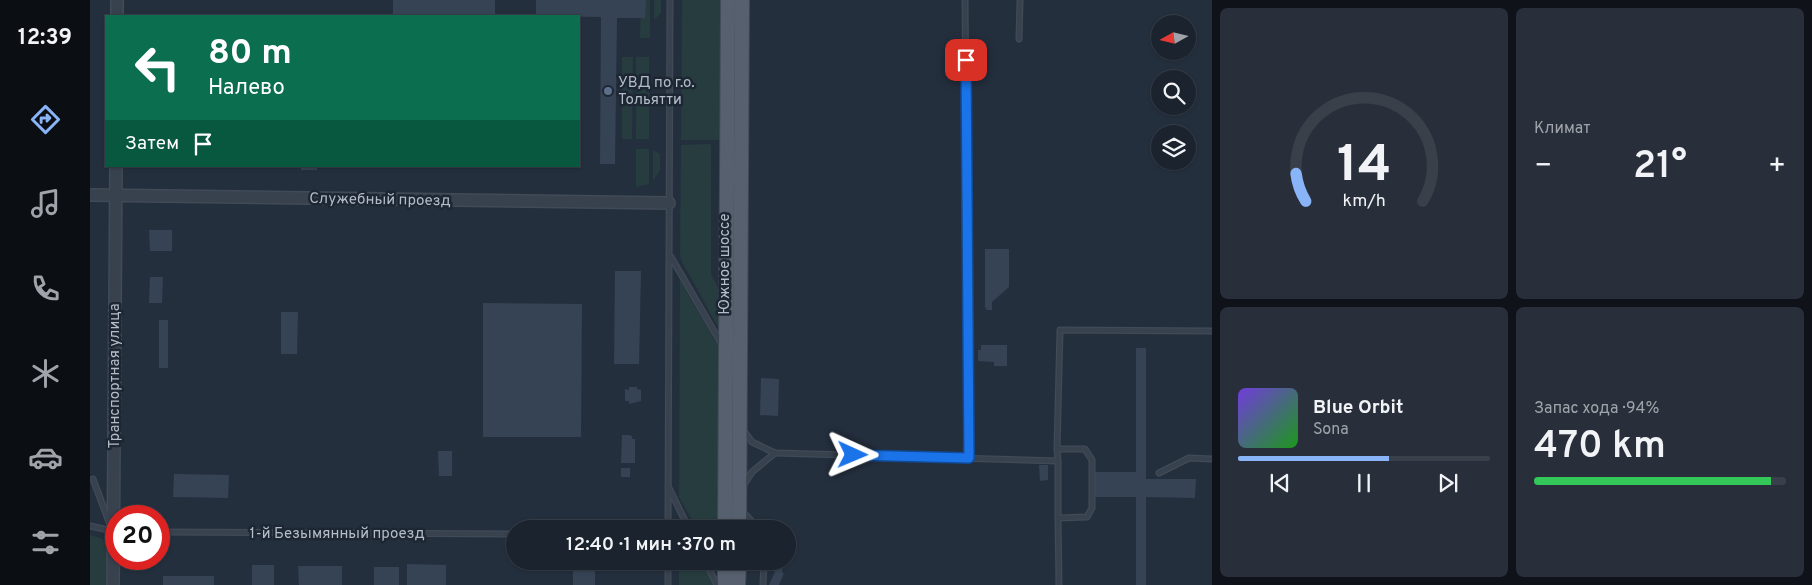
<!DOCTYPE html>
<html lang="ru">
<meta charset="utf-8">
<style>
:root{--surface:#1b232e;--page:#282f3a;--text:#f1f3f6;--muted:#a0a4aa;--line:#39404a;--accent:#8ab4f8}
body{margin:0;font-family:Overpass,sans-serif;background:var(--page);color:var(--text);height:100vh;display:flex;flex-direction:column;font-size:19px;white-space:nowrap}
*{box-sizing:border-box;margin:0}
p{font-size:16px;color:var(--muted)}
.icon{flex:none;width:28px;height:28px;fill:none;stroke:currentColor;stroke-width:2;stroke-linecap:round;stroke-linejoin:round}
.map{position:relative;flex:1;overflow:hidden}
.sheet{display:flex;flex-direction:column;gap:8px;padding:8px;background:#0f1319;width:600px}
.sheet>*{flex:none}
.banner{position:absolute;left:15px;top:15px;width:475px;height:152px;border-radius:0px;box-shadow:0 1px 4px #0004,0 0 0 1px var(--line);background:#0b6e4f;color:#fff;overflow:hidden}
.needle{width:32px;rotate:262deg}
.tools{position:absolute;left:1061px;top:15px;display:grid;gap:10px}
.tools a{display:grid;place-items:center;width:45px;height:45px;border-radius:50%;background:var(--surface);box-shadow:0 1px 4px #0004,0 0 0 1px var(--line);font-size:25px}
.speed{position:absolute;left:15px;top:505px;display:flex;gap:10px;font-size:25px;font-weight:700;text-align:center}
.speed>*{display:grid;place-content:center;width:65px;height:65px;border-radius:50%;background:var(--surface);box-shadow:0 1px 4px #0004,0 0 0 1px var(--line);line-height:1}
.speed .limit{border:8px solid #d22;background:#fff;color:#111}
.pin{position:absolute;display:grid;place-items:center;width:42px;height:42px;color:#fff;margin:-21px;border-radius:10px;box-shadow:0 2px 8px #0006}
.me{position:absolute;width:55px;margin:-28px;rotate:91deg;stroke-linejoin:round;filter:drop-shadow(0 0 4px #0008)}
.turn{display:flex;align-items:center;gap:18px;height:105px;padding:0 20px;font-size:22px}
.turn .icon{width:65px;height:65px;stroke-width:2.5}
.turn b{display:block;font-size:35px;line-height:42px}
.then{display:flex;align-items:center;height:48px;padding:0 20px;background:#0003;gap:10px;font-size:19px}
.big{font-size:38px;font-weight:600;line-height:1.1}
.sheet .card{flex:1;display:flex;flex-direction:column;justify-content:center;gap:8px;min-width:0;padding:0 18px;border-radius:8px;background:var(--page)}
.sheet .dial{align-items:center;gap:0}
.dial svg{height:130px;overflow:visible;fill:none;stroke:var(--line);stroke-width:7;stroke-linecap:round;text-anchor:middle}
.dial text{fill:var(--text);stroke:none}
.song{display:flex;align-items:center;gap:15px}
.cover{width:60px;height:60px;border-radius:8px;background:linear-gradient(135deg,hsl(260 70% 55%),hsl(120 70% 35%))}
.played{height:5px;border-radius:2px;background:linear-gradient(90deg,var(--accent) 60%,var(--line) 60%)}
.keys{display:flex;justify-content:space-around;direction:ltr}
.heat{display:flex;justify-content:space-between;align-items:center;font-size:28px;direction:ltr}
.charge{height:8px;border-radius:4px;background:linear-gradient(90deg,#34c759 94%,var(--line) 0)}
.sheet .tiles{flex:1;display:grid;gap:8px;grid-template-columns:repeat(2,1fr)}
.trip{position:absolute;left:416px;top:520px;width:290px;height:50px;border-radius:25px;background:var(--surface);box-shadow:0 1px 4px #0004,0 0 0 1px var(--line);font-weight:600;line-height:50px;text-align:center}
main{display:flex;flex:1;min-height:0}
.tabs{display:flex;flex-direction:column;width:90px;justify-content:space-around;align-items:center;background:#0b0e12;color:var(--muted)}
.tabs .icon{width:35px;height:35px}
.tabs .on{color:var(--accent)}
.tabs b{font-size:22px;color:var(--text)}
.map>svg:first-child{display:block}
</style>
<main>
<nav class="tabs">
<b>12:39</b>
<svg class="icon on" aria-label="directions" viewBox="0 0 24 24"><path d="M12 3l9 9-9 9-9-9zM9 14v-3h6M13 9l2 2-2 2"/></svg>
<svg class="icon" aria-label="music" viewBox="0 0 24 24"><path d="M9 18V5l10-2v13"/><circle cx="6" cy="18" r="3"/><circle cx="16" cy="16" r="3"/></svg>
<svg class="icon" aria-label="phone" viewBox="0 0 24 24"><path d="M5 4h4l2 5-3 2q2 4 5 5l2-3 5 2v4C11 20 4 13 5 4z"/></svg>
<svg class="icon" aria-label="climate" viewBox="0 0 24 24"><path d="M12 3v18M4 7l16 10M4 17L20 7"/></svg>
<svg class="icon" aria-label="car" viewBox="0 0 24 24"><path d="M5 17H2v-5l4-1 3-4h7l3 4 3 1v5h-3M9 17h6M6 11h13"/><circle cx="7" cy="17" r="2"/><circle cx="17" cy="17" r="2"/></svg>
<svg class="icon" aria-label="filters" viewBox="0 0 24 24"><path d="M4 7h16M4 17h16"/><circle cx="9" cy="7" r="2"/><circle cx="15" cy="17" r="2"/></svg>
</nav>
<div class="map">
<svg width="1122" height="585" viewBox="0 0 1122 585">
<rect width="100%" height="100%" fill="#242f3e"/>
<g fill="#263c3f">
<path d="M551 0H560V38H550Z"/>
<path d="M564 0H571V13L564 20Z"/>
<path d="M592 0H632L630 140H591Z"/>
<path d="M532 57H543L542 139H532Z"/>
<rect x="546" y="57" width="13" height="82"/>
<path d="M621 144V274L628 288V327L591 260 590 255 591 145Z"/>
<path d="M546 149H559V184L546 187Z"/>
<path d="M563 150 570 154V170L563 181Z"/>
<path d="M590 280 629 348 627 529H607L589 497Z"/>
<path d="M0 535 13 539 17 545V585H0Z"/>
<path d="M589 561H613L623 585H589Z"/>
</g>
<g fill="#364354">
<path d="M303 0H405V15L322 14V16H303Z"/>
<path d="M446 0H556L555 18H527L525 164H510L511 17 446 16Z"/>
<rect x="280" y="14" width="12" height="2"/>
<rect x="211" y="166" width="16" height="4"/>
<path d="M59 230H82V251H60Z"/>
<path d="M895 249H919V287L902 302V310H897L895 307Z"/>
<path d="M525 271H551L549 364H524Z"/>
<path d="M60 277H73L72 303H59Z"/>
<path d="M393 303 492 304 491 437H393Z"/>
<path d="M191 312H208L207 354H191Z"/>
<rect x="69" y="320" width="9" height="48"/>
<path d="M891 345H917V366H904V362L888 361V350H891Z"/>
<path d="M1046 348H1056V479H1106L1105 498 1056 497V585H1046V497H1005L1004 472H1046Z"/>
<path d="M671 378 689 379 688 416 670 415Z"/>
<path d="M539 387H547V389L551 390V401L539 404V401H535V389L539 390Z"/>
<path d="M532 435H539L542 436V439H545V463H531Z"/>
<path d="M348 451H362V476H349Z"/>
<path d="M949 465H958V480L950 481Z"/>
<rect x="531" y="468" width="9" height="9"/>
<path d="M84 474 139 475 138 498 83 497Z"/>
<path d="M683 561H693L692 573H694L689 585H679L685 572 683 571Z"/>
<path d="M317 564 356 565V585H317Z"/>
<rect x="162" y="565" width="22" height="20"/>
<path d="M208 566H252V585H209Z"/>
<rect x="483" y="566" width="22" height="19"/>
<rect x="284" y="567" width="25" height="18"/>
<rect x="73" y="576" width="51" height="9"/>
</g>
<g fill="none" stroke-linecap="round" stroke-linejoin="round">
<defs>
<g id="service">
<path d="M875 0 879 458"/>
<path d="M929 39 930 0"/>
<path d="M581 257 632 345"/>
<path d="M654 431 662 442 685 453 968 461 967 449H995L1002 460V508L997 517 968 518V461"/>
<path d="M967 449 970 330 1122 331"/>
<path d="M1069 473 1099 458 1122 459"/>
<path d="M3 479 19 522"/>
<path d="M653 486 662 472 685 453"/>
<path d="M579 488 599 529"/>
<path d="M653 512 669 529"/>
<path d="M968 518 969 585"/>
<path d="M0 526 23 531"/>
<path d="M578 529 580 0"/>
<path d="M69 532 425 534"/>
<path d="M615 561 627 585"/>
<path d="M578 585V561"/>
<path d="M673 585 674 561"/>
</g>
<g id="tertiary">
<path d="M27 16V0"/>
<path d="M0 195 579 203"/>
<path d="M23 585 26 166"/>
</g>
<g id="primary">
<path d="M635 529 638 0"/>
<path d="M649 529 652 0"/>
<path d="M635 585V561"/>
<path d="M648 585 649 561"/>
</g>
</defs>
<use href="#service" stroke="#414a57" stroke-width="7"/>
<use href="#tertiary" stroke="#414a57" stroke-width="14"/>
<use href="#primary" stroke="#414a57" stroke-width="16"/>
<use href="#service" stroke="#38414e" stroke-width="4.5"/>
<use href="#tertiary" stroke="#38414e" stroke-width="11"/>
<use href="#primary" stroke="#56606e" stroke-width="14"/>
</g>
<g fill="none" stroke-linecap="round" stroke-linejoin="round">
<defs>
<path id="route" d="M763 455 879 458 876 60"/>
</defs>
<use href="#route" stroke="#114b97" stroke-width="12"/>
<use href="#route" stroke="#1a73e8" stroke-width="9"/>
</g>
<circle fill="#5c6f8a" stroke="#1d2633" stroke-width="2" cx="518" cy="91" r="5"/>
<g text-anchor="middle" stroke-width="5" stroke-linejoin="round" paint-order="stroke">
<g font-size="15" fill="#b4bcc9" stroke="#1d2633" text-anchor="start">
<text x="528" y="87">УВД по г.о.<tspan x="528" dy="17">Тольятти</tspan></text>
</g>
<g font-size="15" fill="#b4bcc9" stroke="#1d2633">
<text transform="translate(290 199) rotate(1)" y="5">Служебный проезд</text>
<text transform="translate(634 264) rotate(-90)" y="5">Южное шоссе</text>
<text transform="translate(24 376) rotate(-90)" y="5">Транспортная улица</text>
<text x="247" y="538">1-й Безымянный проезд</text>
</g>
</g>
</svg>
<div class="tools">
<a><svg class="needle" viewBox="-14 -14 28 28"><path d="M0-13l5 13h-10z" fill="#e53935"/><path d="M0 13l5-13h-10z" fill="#a0a4aa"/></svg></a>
<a><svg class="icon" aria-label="search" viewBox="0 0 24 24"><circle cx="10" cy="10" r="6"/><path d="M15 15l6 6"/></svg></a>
<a><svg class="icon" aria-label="layers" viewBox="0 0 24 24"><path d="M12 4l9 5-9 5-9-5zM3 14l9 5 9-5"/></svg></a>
</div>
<div class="speed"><div class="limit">20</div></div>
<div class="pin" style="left:876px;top:60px;background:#d93025"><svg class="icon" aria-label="arrive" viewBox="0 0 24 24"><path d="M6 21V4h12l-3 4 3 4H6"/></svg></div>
<svg class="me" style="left:763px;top:455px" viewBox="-20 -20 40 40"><path d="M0-17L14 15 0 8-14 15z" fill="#1a73e8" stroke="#fff" stroke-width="4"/></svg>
<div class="trip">12:40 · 1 мин · 370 m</div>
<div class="banner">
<div class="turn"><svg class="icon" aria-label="left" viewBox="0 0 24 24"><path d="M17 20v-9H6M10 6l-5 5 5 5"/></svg><div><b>80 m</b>Налево</div></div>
<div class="then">Затем<svg class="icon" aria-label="arrive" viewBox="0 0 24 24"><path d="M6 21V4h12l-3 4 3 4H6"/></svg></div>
</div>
</div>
<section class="sheet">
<div class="tiles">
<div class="card dial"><svg viewBox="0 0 100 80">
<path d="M14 69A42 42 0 1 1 86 69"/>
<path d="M14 69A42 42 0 0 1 8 52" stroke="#8ab4f8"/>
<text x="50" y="56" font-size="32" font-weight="700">14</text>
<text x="50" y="72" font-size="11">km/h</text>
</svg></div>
<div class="card"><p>Климат</p>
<div class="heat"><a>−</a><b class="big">21°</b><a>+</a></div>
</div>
<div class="card">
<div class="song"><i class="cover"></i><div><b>Blue Orbit</b><p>Sona</p></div></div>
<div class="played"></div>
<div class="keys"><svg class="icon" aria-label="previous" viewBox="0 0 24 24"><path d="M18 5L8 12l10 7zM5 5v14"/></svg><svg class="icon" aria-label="pause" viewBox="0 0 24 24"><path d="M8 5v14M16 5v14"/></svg><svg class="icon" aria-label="next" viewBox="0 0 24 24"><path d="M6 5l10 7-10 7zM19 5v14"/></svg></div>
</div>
<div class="card"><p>Запас хода · 94%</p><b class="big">470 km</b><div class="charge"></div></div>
</div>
</section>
</main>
